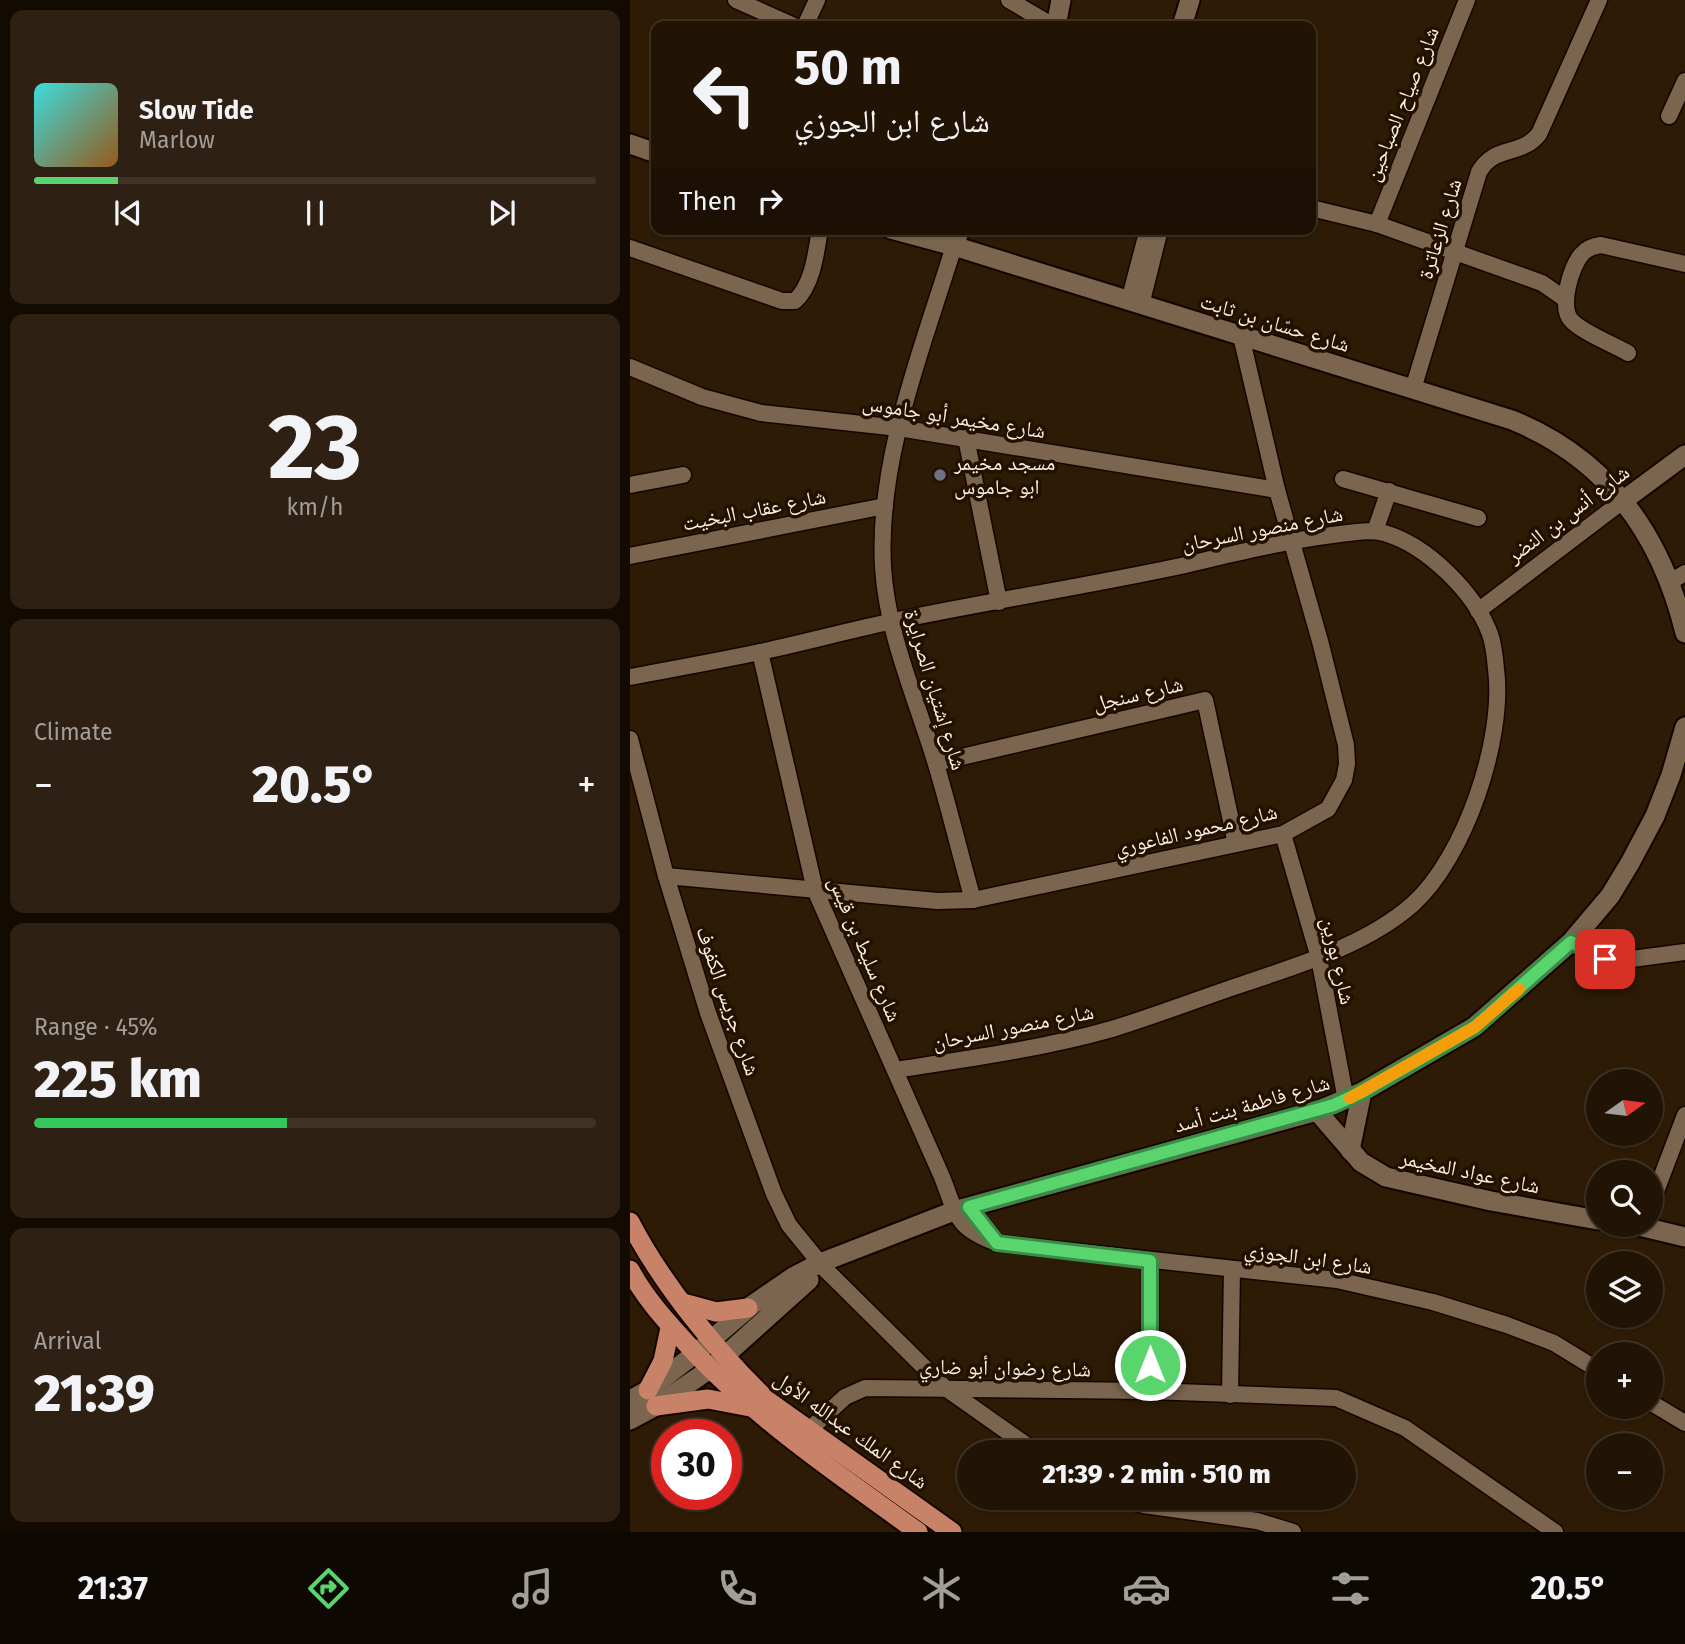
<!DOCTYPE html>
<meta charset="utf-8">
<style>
:root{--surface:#221404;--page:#2e2113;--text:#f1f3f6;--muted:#a29e9a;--line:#3f3326;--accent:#5ad56e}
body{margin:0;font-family:"Fira Sans","Noto Naskh Arabic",sans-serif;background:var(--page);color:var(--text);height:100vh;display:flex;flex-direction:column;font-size:26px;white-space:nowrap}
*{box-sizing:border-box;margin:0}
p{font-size:23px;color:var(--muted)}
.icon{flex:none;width:38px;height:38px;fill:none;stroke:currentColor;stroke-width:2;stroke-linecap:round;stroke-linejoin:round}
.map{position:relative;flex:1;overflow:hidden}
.side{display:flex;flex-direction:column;gap:10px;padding:10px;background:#130b02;width:630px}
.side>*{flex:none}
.top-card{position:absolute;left:21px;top:21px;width:665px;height:214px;border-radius:14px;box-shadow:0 2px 5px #0004,0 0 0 2px var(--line);background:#221404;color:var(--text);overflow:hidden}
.needle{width:46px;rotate:76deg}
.fabs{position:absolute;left:956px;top:1069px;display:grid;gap:14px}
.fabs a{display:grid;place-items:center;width:77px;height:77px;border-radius:50%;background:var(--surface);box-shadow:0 2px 5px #0004,0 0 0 2px var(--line);font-size:35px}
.speed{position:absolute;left:21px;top:1419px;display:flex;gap:14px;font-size:35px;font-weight:700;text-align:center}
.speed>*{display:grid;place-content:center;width:91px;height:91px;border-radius:50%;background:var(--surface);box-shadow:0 2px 5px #0004,0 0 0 2px var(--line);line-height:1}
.speed .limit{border:10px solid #d22;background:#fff;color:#111}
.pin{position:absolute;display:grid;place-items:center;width:60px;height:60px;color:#fff;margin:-30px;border-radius:14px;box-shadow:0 4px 10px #0006}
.me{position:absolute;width:77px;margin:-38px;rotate:0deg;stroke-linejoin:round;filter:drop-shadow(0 0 5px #0008)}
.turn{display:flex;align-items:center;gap:24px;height:147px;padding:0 28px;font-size:32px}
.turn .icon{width:91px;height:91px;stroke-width:2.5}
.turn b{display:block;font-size:49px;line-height:60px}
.then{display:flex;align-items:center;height:66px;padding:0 28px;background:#0003;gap:14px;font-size:26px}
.big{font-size:52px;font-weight:800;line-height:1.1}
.side .tile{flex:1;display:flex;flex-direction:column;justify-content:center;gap:10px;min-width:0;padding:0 24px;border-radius:14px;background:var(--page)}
.side .dial{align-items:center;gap:0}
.dial b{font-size:91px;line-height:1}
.song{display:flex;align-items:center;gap:21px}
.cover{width:84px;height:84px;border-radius:10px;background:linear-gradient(135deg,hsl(180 70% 55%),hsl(30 70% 35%))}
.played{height:7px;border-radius:4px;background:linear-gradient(90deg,var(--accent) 15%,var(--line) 15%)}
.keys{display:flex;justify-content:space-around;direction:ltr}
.heat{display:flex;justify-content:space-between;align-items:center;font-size:38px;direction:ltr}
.charge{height:10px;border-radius:5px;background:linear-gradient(90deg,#34c759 45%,var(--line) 0)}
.trip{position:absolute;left:327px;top:1440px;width:399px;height:70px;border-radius:35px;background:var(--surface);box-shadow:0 2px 5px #0004,0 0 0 2px var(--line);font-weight:800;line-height:70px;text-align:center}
.tabs{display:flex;height:112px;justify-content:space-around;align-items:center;background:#0e0802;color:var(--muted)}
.tabs .icon{width:49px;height:49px}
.tabs .active{color:var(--accent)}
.tabs b{font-size:32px;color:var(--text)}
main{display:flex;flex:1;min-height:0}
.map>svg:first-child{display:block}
</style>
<main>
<section class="side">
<div class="tile">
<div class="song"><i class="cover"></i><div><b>Slow Tide</b><p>Marlow</p></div></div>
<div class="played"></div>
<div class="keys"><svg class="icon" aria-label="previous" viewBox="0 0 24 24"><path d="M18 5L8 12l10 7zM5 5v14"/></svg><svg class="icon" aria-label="pause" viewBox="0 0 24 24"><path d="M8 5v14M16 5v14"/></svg><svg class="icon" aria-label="next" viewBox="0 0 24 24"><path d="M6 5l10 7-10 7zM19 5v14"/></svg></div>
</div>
<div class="tile dial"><b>23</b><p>km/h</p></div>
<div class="tile"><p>Climate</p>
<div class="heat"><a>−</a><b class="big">20.5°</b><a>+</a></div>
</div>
<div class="tile"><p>Range · 45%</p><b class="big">225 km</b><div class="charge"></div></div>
<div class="tile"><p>Arrival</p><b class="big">21:39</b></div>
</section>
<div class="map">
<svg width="1055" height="1532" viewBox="0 0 1055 1532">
<rect width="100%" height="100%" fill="#2d1b05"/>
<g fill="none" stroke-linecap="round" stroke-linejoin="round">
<defs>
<g id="minor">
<path d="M106 0 164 26"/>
<path d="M379 0 423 26"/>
<path d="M175 26 187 0"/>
<path d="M1039 116 1055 81"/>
<path d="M681 208 747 224 912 283 935 299"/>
<path d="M747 224 837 0"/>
<path d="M324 246C293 347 247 459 253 567 257 634 286 698 305 761 319 807 330 854 343 900"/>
<path d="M0 248 152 301H165C183 284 186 253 190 229"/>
<path d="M499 301 518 229"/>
<path d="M511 305 530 229"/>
<path d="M998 353C984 345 950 331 941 320 929 307 941 266 952 254 957 248 964 246 971 245L1055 264"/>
<path d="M0 367 72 397 131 413 269 428 647 490"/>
<path d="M783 389 849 172C865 144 891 157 909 134L969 0"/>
<path d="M336 438 369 602"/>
<path d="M713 479 848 518"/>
<path d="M0 485 53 475"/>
<path d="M745 531 759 491"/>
<path d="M0 556 255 506"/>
<path d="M1040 582 1055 573"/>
<path d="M848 611 994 500"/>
<path d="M130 652 185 890 312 1177C327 1215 325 1228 367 1243L707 1280 803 1302 877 1325 924 1343 968 1370"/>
<path d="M0 677C43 669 87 661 130 652 173 643 216 631 259 622 355 602 451 587 546 567 598 555 649 542 702 535 719 533 738 529 754 533 797 545 845 593 860 634 864 645 865 658 866 669 875 739 835 857 783 904 738 944 672 964 616 983 571 998 527 1015 482 1029 411 1049 337 1059 265 1070"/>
<path d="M0 739 36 876 78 1013 144 1194 159 1225 194 1268 314 1387 406 1452"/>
<path d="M306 763 575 700 606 844"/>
<path d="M653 834 689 958 716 1100"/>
<path d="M36 876 307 901 343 900 653 834 698 809 714 780 717 764 716 745 690 641 647 490 611 336"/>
<path d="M941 942 975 959 987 961 1055 952"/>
<path d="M339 1207 367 1243"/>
<path d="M1020 1207 1055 1115"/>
<path d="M520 1391V1261"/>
<path d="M600 1395 602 1269"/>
<path d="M1020 1402 1055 1423"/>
<path d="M179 1430 215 1397 235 1388 520 1391 706 1398 775 1428 925 1532"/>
<path d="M489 1498 514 1505 627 1521 663 1532"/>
</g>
<g id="tertiary">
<path d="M426 26 431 0"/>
<path d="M552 26 560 0"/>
<path d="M0 144 26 153"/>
<path d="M261 229 324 246 882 420C978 459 1031 534 1055 633"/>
<path d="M324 246 330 229"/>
<path d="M994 500 1055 455"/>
<path d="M687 1111 731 1162 756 1177 861 1201 968 1220"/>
<path d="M720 1150 732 1092"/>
<path d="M1005 1225 1055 1237"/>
<path d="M0 1400 18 1390 66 1353 122 1305 163 1277 190 1263 324 1211 687 1111 732 1092 844 1027 941 942 980 896 1000 863 1025 816 1041 775 1055 727"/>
<path d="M0 1420 26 1406 80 1369 179 1280"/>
</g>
<g id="primary">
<path d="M0 1222C32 1284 88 1353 138 1401L322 1532"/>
<path d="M0 1270C17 1302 42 1327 66 1354 132 1423 211 1476 288 1532"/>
<path d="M53 1303 86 1312 118 1308"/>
<path d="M18 1390 33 1361 40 1328"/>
<path d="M26 1406 78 1399 120 1407"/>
</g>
</defs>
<use href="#minor" stroke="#150500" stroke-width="19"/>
<use href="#tertiary" stroke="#150500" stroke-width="23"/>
<use href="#primary" stroke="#150500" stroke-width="23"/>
<use href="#minor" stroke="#7b654e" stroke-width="16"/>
<use href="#tertiary" stroke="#7b654e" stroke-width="19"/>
<use href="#primary" stroke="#c88268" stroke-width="19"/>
</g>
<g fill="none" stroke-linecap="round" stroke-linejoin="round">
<defs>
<path id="route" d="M520 1365V1261L367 1243 339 1207 704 1105 732 1092 845 1027 941 942 975 959"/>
</defs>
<use href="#route" stroke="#3a8a48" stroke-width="18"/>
<use href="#route" stroke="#5ad56e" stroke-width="12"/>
<path stroke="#f59e0b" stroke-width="12" d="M720 1098 845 1027 889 989"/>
</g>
<circle fill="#6b7280" stroke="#231100" stroke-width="2.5" cx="310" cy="475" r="7"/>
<g text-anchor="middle" stroke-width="7" stroke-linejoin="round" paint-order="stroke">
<g font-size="21" fill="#fcefe2" stroke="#231100">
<text transform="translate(772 104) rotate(-68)" y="7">شارع صياح الصباحين</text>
<text transform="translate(810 229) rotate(-73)" y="7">شارع الزعاترة</text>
<text transform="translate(645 323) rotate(17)" y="7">شارع حسّان بن ثابت</text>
<text transform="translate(324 417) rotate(9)" y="7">شارع مخيمر أبو جاموس</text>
<text transform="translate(124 510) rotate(-11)" y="7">شارع عقاب البخيت</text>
<text transform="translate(938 514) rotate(-37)" y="7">شارع أنس بن النضر</text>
<text transform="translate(632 529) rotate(-11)" y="7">شارع منصور السرحان</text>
<text transform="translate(305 690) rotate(73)" y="7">شارع إشتيان الصرايرة</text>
<text transform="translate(508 694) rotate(-13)" y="7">شارع سنجل</text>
<text transform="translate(566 830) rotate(-13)" y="7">شارع محمود الفاعوري</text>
<text transform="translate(235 949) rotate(67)" y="7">شارع سليط بن قيس</text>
<text transform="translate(708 961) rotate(77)" y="7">شارع بورين</text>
<text transform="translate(98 1001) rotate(71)" y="7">شارع جريس الكفوف</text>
<text transform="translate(383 1027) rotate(-11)" y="7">شارع منصور السرحان</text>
<text transform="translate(622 1104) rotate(-16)" y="7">شارع فاطمة بنت أسد</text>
<text transform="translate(840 1172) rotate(12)" y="7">شارع عواد المخيمر</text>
<text transform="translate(678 1258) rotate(8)" y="7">شارع ابن الجوزي</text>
<text transform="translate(375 1368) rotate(1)" y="7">شارع رضوان أبو ضاري</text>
<text transform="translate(221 1430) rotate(36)" y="7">شارع الملك عبدالله الأول</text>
</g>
<g font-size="21" fill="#fcefe2" stroke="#231100" text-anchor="start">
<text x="324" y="470">مسجد مخيمر<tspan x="324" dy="24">ابو جاموس</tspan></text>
</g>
</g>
</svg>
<div class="fabs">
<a><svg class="needle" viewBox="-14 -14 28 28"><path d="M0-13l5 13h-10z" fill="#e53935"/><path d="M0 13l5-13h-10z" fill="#a29e9a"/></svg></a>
<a><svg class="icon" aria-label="search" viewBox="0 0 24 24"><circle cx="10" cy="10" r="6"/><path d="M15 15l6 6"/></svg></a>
<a><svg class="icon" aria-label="layers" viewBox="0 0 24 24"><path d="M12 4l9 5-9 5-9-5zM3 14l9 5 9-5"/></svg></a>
<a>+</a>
<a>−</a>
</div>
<div class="speed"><div class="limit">30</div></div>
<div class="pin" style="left:975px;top:959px;background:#d93025"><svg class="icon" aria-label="arrive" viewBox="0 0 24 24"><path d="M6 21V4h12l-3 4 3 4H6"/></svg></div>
<svg class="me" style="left:520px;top:1365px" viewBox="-20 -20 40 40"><circle r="17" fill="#5ad56e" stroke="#fff" stroke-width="3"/><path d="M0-11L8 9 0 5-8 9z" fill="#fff"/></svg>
<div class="trip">21:39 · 2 min · 510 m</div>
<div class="top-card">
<div class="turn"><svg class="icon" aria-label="left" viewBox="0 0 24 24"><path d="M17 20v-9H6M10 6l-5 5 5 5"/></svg><div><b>50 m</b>شارع ابن الجوزي</div></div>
<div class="then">Then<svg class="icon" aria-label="right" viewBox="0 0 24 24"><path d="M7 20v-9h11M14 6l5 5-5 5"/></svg></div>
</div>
</div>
</main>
<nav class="tabs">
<b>21:37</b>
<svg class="icon active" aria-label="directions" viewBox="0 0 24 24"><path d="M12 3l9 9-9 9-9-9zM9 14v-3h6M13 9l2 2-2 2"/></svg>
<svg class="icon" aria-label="music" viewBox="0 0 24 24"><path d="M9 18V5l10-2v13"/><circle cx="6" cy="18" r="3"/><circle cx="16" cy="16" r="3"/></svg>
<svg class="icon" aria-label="phone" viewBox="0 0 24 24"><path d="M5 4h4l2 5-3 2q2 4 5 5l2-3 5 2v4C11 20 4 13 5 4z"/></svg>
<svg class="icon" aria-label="climate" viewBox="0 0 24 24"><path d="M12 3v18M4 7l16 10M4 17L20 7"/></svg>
<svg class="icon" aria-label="car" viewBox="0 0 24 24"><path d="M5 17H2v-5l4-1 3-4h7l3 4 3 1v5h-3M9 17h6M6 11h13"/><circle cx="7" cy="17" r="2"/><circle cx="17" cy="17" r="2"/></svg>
<svg class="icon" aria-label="filters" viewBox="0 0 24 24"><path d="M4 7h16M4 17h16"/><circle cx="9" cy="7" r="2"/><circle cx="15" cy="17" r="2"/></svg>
<b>20.5°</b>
</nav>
